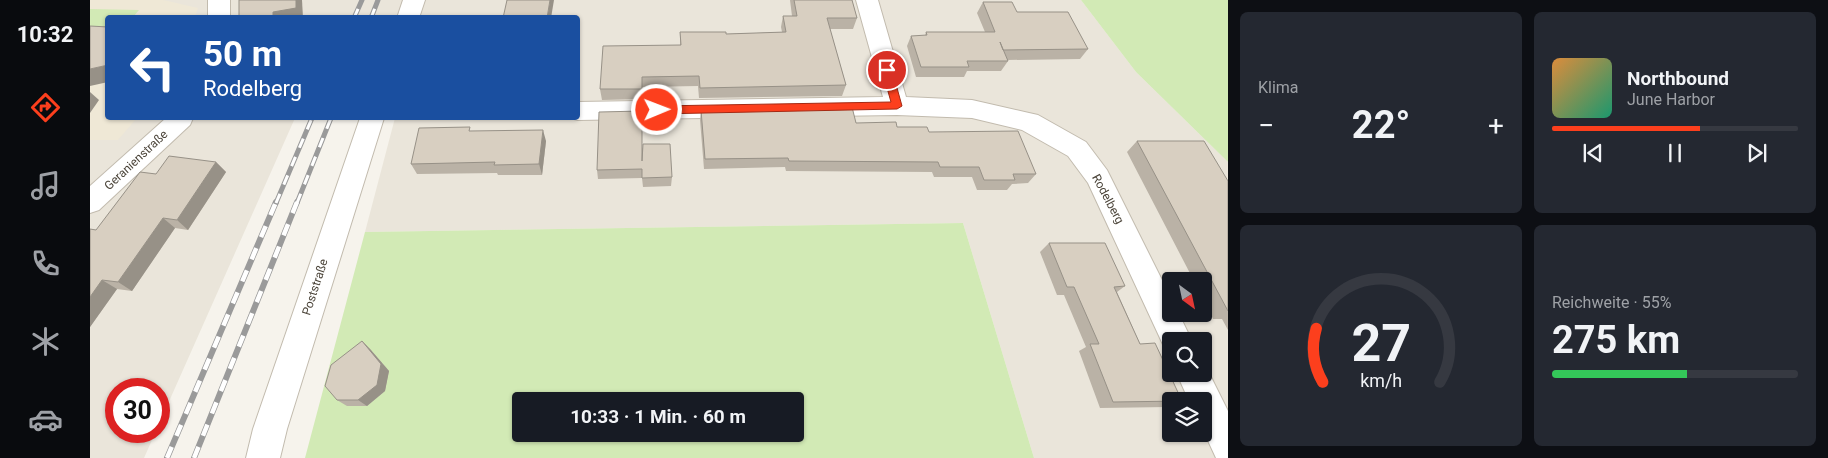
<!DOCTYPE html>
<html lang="de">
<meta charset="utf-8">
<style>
:root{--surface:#171b24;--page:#242831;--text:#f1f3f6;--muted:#9ea1a6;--line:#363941;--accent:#fc3f1d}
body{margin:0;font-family:Roboto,sans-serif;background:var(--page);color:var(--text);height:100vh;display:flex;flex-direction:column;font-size:19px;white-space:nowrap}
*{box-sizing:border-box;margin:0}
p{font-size:16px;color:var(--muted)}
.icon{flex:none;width:28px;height:28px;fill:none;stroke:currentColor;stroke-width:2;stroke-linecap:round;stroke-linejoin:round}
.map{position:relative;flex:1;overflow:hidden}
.panel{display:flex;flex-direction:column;gap:12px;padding:12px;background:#0d0f14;width:600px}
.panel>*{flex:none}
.guide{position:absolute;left:15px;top:15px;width:475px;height:105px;border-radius:5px;box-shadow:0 1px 4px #0004;background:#1a4fa0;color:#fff;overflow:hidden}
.needle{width:32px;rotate:147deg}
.fabs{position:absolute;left:1072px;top:272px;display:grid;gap:10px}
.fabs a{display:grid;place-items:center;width:50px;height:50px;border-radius:5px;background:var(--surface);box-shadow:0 1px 4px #0004;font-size:25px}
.speed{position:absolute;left:15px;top:378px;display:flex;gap:10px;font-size:25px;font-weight:700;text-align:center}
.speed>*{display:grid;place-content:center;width:65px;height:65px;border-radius:50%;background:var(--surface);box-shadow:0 1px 4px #0004;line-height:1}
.speed .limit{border:8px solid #d22;background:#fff;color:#111}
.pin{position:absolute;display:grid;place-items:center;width:42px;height:42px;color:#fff;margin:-21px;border:2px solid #fff;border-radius:50%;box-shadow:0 1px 5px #0007}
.me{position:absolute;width:55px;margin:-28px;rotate:89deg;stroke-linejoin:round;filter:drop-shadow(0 0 4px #0008)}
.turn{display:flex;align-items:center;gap:18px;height:105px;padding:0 15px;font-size:22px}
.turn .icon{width:65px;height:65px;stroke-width:2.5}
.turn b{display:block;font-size:35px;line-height:42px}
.big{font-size:38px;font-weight:700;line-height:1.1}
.panel .widget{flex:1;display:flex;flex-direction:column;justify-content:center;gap:8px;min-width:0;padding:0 18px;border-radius:8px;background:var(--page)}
.panel .dial{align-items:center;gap:0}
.dial svg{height:130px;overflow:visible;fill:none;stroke:var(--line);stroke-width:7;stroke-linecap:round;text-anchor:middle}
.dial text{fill:var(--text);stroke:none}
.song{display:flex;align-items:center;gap:15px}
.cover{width:60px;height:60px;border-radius:8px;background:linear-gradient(135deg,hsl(30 70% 55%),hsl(160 70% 35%))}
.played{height:5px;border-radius:2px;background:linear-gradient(90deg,var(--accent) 60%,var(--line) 60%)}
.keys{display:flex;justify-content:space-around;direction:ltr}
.heat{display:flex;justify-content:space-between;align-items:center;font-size:28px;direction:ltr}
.charge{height:8px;border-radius:4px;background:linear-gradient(90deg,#34c759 55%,var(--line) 0)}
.panel .tiles{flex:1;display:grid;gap:12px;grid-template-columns:repeat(2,1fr)}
.trip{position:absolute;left:422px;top:392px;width:292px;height:50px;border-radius:5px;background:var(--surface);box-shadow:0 1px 4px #0004;font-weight:700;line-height:50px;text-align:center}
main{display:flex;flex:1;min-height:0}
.menu{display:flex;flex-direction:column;width:90px;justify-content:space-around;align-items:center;background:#090b0e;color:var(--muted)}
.menu .icon{width:35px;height:35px}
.menu .on{color:var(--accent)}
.menu b{font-size:22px;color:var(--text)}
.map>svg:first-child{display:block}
</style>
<main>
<nav class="menu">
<b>10:32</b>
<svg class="icon on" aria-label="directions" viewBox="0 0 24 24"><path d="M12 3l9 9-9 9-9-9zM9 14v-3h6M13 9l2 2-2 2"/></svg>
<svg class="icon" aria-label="music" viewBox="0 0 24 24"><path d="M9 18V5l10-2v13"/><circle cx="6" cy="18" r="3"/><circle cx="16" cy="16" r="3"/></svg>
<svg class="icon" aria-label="phone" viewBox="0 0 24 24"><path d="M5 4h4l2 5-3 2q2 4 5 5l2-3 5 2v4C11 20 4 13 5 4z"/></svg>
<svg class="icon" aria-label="climate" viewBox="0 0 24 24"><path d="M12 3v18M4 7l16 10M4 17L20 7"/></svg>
<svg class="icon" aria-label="car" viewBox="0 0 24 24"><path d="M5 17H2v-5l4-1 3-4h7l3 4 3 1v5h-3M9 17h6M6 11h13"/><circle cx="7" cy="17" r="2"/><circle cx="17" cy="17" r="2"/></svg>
</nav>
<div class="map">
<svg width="1138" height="458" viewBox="0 0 1138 458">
<rect width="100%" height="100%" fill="#f6f3ec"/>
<path fill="#eae5da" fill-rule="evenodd" d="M0 0H991L1046 72 1138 162V458H944L873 223 275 232 305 118H488V18H18V118H205L69 424V389H26V431H66L54 458H0ZM1081 281H1114V314H1081ZM1081 341H1114V374H1081ZM1081 401H1114V434H1081Z"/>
<path fill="#efe8d6" d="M0 0H73L108 8 105 17 18 18V118H47L28 140H0Z"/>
<g fill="#d2eab5" fill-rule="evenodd">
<path d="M991 0H1138V162L1046 72Z"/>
<path d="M0 9 49 10 43 17 18 18 17 36 0 39Z"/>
<path d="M873 223 944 458H215L275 232ZM431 401H706V434H431Z"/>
</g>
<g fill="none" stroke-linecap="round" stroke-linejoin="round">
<defs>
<g id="minor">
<rect x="118" y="0" width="22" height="18"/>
<path d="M313 0H335L329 18H307Z"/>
<path d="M766 0H788L816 97 882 100 939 113 948 115 996 142 1017 170 1081 298V314H1089L1102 341H1081V353L1076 351 998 183 978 156 932 130 882 118 807 115 488 120 480 118H488V102L793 97Z"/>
<path d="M76 118H103L100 125 9 210 0 213V186Z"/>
<path d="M270 118H294L197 429 190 458H156L163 429Z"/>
<path d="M1114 363 1138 411V458H1126L1114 432V401H1099L1087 374H1114Z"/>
</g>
</defs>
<use href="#minor" stroke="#c2bbae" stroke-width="2"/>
<use href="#minor" fill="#fff" fill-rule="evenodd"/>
<defs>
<g id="rail-far1">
<path d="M264 18 272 0"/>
<path d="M281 18 288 0"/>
<path d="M186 203 222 118"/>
<path d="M207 203 241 118"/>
</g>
<g id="rail">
<path d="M77 458 186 202"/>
<path d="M104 458 207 202"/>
</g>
</defs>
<use href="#rail-far1" stroke="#9a9a9a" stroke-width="5"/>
<use href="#rail" stroke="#9a9a9a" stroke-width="6"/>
<use href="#rail-far1" stroke="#fff" stroke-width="3" stroke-dasharray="10" stroke-linecap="butt"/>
<use href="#rail" stroke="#fff" stroke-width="4.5" stroke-dasharray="12" stroke-linecap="butt"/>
</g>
<g fill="#bab2a6">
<path d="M700 0H762L767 18 763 29H740L756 85 752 96 609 98 608 86 552 87V99L512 100 510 89 590 45V32L636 34 692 32 691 27 693 16H702Z"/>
<path d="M893 2 927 12 998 49 990 59 917 60 918 61 911 71H877L874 77H826L817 46 821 36H835L836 32H895L887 13Z"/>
<path d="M611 110 766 123 839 132 946 174 938 183 922 184 917 190H887L882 177H844L842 172 696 171 695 167 614 169 610 120Z"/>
<path d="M381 131 456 141 452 175H408L407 173 327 174 321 164Z"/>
<path d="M1047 141 1138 181V330L1132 319H1123L1114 300V281H1104L1037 152Z"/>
<path d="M553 148 582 177 581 186 553 187 552 178 508 179 507 170Z"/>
<path d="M126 162 136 172 98 230 85 228 42 291 27 289 0 327V229L6 230 66 174Z"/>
<path d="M959 243 1035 286 1027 292 1050 344 1092 401H1081V405L1078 407 1010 408 989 351 996 347 974 295H967L950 252Z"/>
<path d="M272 341 280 349 299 371 295 391 277 406H257L247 400Z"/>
</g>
<g fill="#979187">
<path d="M206 0H212L213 18H183V12Z"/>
<path d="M460 0H464L461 18H457Z"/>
<path d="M18 65V82L0 86V69Z"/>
<path d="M0 92 9 100 0 113Z"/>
<path d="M453 130 456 141 452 175 449 164Z"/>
<path d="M126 162 136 172 98 230 87 220Z"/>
<path d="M73 218 85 228 42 291 28 282Z"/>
<path d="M12 280 27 289 0 327V297Z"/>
<path d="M272 341 280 349 299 371 295 391 277 406 268 400Z"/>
</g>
<g fill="#d8cfc1" stroke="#979187">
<path d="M149 0H206V8L183 12V18H149Z"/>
<path d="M417 0H460L457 18H413Z"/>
<path d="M704 0H762L767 18H737L756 85 610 88 609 76 552 77V89H510L513 46 591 45 590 32H636V34L696 32 693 16H707Z"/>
<path d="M893 2H922L927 12H978L998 49 913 50 910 42 918 61H877L879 67H831L821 36 837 35 836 32H905Z"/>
<path d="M0 26 18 27V65L0 69Z"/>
<path d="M762 107 766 123 806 122 807 127H837L839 132 928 131 946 174H923L925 180H894L889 167H850L848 162 699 161 698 158 615 159 611 110Z"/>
<path d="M552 111V161L553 144H580L582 177 552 178V169L507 170 509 112Z"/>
<path d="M380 127 379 131 453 130 449 164 404 165 405 162 321 164 329 128Z"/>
<path d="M1047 141H1114L1138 181V311Z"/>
<path d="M79 156 126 162 87 220 73 218 28 282 12 280 0 297V229L6 230 50 172 66 174Z"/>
<path d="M959 243H1015L1035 286 1024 287 1050 344 1065 343 1092 401 1023 402 1000 344H1009L984 287H977Z"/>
<path d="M272 341 291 364 287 385 268 400H247L235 386 241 365Z"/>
</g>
<path fill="#fc3f1d" stroke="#a42913" d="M797 67 802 70 812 106 807 109 567 114 562 110 567 106 801 102 792 70Z"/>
<g text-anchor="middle" stroke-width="4.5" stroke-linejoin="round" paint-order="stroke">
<g font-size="12" fill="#4b4439" stroke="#fff">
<text transform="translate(46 160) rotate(-43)" y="4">Geranienstraße</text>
<text transform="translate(1018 199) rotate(62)" y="4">Rodelberg</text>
<text transform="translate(225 287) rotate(-72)" y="4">Poststraße</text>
</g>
</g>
</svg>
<div class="fabs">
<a><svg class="needle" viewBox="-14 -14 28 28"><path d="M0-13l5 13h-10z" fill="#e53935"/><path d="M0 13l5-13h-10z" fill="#9ea1a6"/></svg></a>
<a><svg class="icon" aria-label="search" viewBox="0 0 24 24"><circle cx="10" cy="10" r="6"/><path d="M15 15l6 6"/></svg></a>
<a><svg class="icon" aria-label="layers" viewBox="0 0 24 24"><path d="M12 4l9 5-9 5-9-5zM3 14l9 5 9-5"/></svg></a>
</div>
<div class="speed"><div class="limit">30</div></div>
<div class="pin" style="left:797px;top:70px;background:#d93025"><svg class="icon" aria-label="arrive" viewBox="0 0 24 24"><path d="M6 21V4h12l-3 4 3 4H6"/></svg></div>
<svg class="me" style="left:567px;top:110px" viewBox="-20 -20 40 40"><circle r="17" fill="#fc3f1d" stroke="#fff" stroke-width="3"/><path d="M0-11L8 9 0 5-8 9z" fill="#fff"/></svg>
<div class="trip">10:33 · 1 Min. · 60 m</div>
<div class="guide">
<div class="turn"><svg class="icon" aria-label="left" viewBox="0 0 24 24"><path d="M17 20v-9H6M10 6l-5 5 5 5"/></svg><div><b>50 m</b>Rodelberg</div></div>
</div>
</div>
<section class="panel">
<div class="tiles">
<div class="widget"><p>Klima</p>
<div class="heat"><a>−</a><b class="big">22°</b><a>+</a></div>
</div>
<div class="widget">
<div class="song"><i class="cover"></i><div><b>Northbound</b><p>June Harbor</p></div></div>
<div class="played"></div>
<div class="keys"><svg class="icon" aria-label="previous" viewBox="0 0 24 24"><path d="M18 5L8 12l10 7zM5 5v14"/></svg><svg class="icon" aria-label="pause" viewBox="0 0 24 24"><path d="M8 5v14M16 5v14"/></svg><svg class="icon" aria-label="next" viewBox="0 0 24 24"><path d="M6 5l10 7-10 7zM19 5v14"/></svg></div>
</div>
<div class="widget dial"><svg viewBox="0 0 100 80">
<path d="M14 69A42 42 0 1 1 86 69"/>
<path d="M14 69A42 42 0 0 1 10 36" stroke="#fc3f1d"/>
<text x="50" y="56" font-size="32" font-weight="700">27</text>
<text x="50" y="72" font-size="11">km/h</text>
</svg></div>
<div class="widget"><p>Reichweite · 55%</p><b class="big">275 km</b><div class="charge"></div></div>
</div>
</section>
</main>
